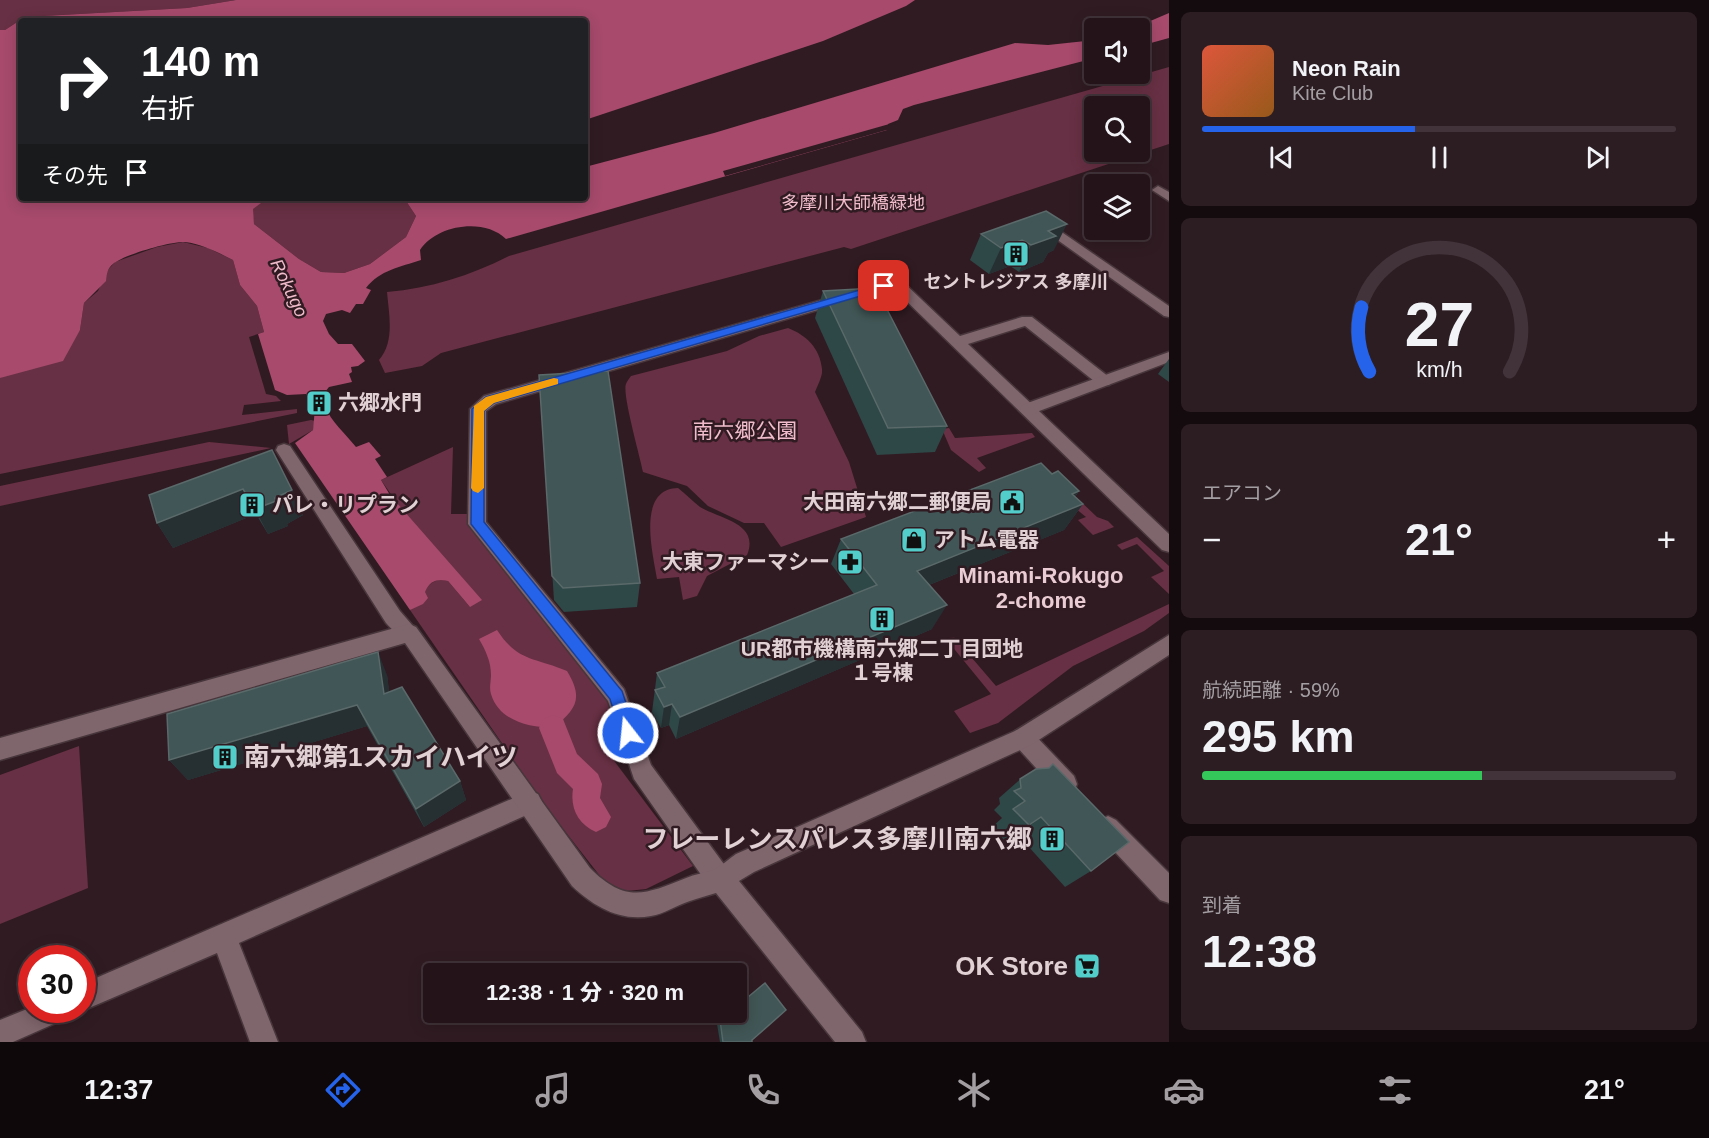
<!DOCTYPE html>
<html lang="ja">
<meta charset="utf-8">
<style>
:root{--surface:#24141a;--page:#2c1d23;--text:#f1f3f6;--muted:#a39ea2;--line:#413339;--accent:#2563eb}
body{margin:0;font-family:Arial,"Noto Sans JP",sans-serif;background:var(--page);color:var(--text);height:100vh;display:flex;flex-direction:column;font-size:22px;white-space:nowrap}
*{box-sizing:border-box;margin:0}
p{font-size:20px;color:var(--muted)}
.icon{flex:none;width:33px;height:33px;fill:none;stroke:currentColor;stroke-width:2;stroke-linecap:round;stroke-linejoin:round}
.map{position:relative;flex:1;overflow:hidden}
.details{display:flex;flex-direction:column;gap:12px;padding:12px;background:#140b0e;width:540px}
.details>*{flex:none}
.banner{position:absolute;left:18px;top:18px;width:570px;height:183px;border-radius:6px;box-shadow:0 3px 15px #0003,0 0 0 2px var(--line);background:#202124;color:#fff;overflow:hidden}
.buttons{position:absolute;left:1084px;top:18px;display:grid;gap:12px}
.buttons a{display:grid;place-items:center;width:66px;height:66px;border-radius:6px;background:var(--surface);box-shadow:0 3px 15px #0003,0 0 0 2px var(--line);font-size:30px}
.speed{position:absolute;left:18px;top:945px;display:flex;gap:12px;font-size:30px;font-weight:700;text-align:center}
.speed>*{display:grid;place-content:center;width:78px;height:78px;border-radius:50%;background:var(--surface);box-shadow:0 3px 15px #0003,0 0 0 2px var(--line);line-height:1}
.speed .limit{border:9px solid #d22;background:#fff;color:#111}
.pin{position:absolute;display:grid;place-items:center;width:51px;height:51px;color:#fff;margin:-26px;border-radius:12px;box-shadow:0 3px 9px #0006}
.me{position:absolute;width:66px;margin:-33px;rotate:344deg;stroke-linejoin:round;filter:drop-shadow(0 0 4px #0008)}
.turn{display:flex;align-items:center;gap:21px;height:126px;padding:0 24px;font-size:27px}
.turn .icon{width:78px;height:78px;stroke-width:2.5}
.turn b{display:block;font-size:42px;line-height:51px}
.then{display:flex;align-items:center;height:57px;padding:0 24px;background:#0003;gap:12px;font-size:22px}
.big{font-size:45px;font-weight:800;line-height:1.1}
.details .widget{flex:1;display:flex;flex-direction:column;justify-content:center;gap:9px;min-width:0;padding:0 21px;border-radius:9px;background:var(--page)}
.details .dial{align-items:center;gap:0}
.dial svg{height:156px;overflow:visible;fill:none;stroke:var(--line);stroke-width:7;stroke-linecap:round;text-anchor:middle}
.dial text{fill:var(--text);stroke:none}
.song{display:flex;align-items:center;gap:18px}
.cover{width:72px;height:72px;border-radius:9px;background:linear-gradient(135deg,hsl(10 70% 55%),hsl(30 70% 35%))}
.played{height:6px;border-radius:3px;background:linear-gradient(90deg,var(--accent) 45%,var(--line) 45%)}
.keys{display:flex;justify-content:space-around;direction:ltr}
.heat{display:flex;justify-content:space-between;align-items:center;font-size:33px;direction:ltr}
.charge{height:9px;border-radius:4px;background:linear-gradient(90deg,#34c759 59%,var(--line) 0)}
.trip{position:absolute;left:423px;top:963px;width:324px;height:60px;border-radius:6px;background:var(--surface);box-shadow:0 3px 15px #0003,0 0 0 2px var(--line);font-weight:800;line-height:60px;text-align:center}
.tab-bar{display:flex;height:96px;justify-content:space-around;align-items:center;background:#0e080a;color:var(--muted)}
.tab-bar .icon{width:42px;height:42px}
.tab-bar .selected{color:var(--accent)}
.tab-bar b{font-size:27px;color:var(--text)}
main{display:flex;flex:1;min-height:0}
.map>svg:first-child{display:block}
</style>
<main>
<div class="map">
<svg width="1169" height="1042" viewBox="0 0 1169 1042">
<rect width="100%" height="100%" fill="#301b22"/>
<g fill="#683044" fill-rule="evenodd">
<path d="M0 0H236L187 8 25 17 5 30H0Z"/>
<path d="M1169 67V144L851 249 844 247 441 353 422 366 385 373 379 360C395 342 389 315 387 292 431 288 469 276 509 256ZM1095 106H1140V152H1095Z"/>
<path d="M268 198H404L416 216 406 237 370 264 344 273 321 272 299 259 254 224 252 209Z"/>
<path d="M183 242 208 248 233 260 240 285 257 306 264 332 249 337 266 394 276 396 281 401 244 405 242 415 297 409V413L0 474V378L80 330 84 303 98 291 107 271 115 262 157 247Z"/>
<path d="M788 328C806 335 820 348 822 369 823 376 817 386 815 392L849 462 866 517 781 547 764 523H744L708 506 687 486 643 472C640 456 622 394 626 384 627 381 629 379 631 376L727 351 759 336Z"/>
<path d="M311 420 315 421 313 430 289 444 287 425Z"/>
<path d="M949 428 955 438 1032 433 1035 437 977 458 986 468 979 472 951 450 942 429Z"/>
<path d="M209 442 271 448 0 506V486Z"/>
<path d="M453 447 451 514H478L614 704C619 730 601 732 615 762L693 866 646 889 627 891 607 885 546 807 410 610C428 599 422 576 448 581L470 607 381 480Z"/>
<path d="M1047 485 1076 497 1097 517 1108 521 1114 527 1093 535 1078 520 1086 517Z"/>
<path d="M678 488C686 494 692 501 700 507 720 519 760 523 747 555L707 576 697 596 683 600 679 577 657 579C653 554 636 489 678 488Z"/>
<path d="M1137 537 1169 566V594L1151 577 1164 571 1137 544 1122 550 1117 545Z"/>
<path d="M1169 604V613L1144 631 1073 666 998 723 970 733 954 711 991 694 946 639 954 637 996 686Z"/>
<path d="M79 746 88 888 0 924V775Z"/>
</g>
<g fill="#a74a6c">
<path d="M236 0H915L906 6 823 41 585 120V21H21V198H268L253 209 254 224 299 259 321 272 344 273 370 264 406 237 416 216 404 198H585V167L714 133 1015 43 1048 45 1095 40V58L914 105 903 109 898 120 888 124 887 130 506 239C484 217 436 225 420 250L421 260C400 267 380 270 366 288L371 290 363 304H356L350 313 342 310 326 314 323 321 329 334 338 344H352L365 361 358 366 351 367 352 372 349 374 352 382 329 387 325 392 327 398 310 401 306 394 287 395 275 390 258 334 264 332 257 306 240 285 233 260C217 252 202 244 185 242 171 241 123 255 113 264 107 269 107 273 106 281L84 303 80 330 63 361 0 378V30H5L25 17 187 8Z"/>
<path d="M1169 13V38L1140 46V28H1124L1126 24 1141 25Z"/>
<path d="M325 406C331 422 345 433 356 447L369 442 381 456 375 459 387 477 381 480 390 495 482 600 470 607 448 581C436 579 430 581 425 592L428 598 423 604 410 610 295 443 313 430 315 408Z"/>
<path d="M497 630C518 662 533 657 567 671 584 699 576 709 553 728 529 727 499 721 491 694 489 688 491 681 491 675 491 662 486 651 479 639Z"/>
</g>
<path fill="#301b22" d="M900 121 890 126V129L725 176 723 171Z"/>
<g fill="none" stroke-linecap="round" stroke-linejoin="round">
<path fill="#a74a6c" fill-rule="evenodd" d="M553 715 563 719 577 754 598 774 602 784 600 798 611 817 606 827 596 832C578 824 570 808 573 789L557 773 539 728 543 719Z"/>
<defs>
<g id="minor">
<path d="M1158 186 1169 192V201L1152 190Z"/>
<path d="M1050 224 1169 306V317L1164 316 1045 231 1044 228 1045 225Z"/>
<path d="M896 279 901 280 960 336 1022 317H1032L1109 377 1112 381 1109 385H1099L1025 326 968 344 1169 534V552L1162 550 893 288 496 404 486 411V522L624 689 651 765 729 871 732 880 729 889 720 892 711 889 634 779 608 701 468 524 470 409 484 396Z"/>
<path d="M284 444 290 446 400 611 419 633 416 639C402 644 395 632 386 623L276 450 278 446Z"/>
<path d="M1023 728 1031 731 1074 776 1077 784 1074 792 1066 795 1058 792 1015 745 1012 738 1015 731Z"/>
<path d="M530 791 538 794 542 802 538 810 239 943 278 1042H250L217 953 82 1011 78 1010H82V984Z"/>
<path d="M1108 816 1116 820 1169 873V903L1160 900 1100 836 1096 828 1100 820Z"/>
<path d="M32 1007V1010H69L65 1019 13 1042H0V1020Z"/>
</g>
<g id="tertiary">
<path d="M1169 352V362L1034 413H1022L1020 409 1022 405Z"/>
<path d="M409 624 416 627 590 868C625 903 644 895 686 878 695 874 704 873 713 870 721 866 729 859 736 854L1015 731 1169 635V655L1031 745 754 872 739 881 862 1032 866 1042H835L716 893C707 896 698 898 690 901 677 905 664 914 651 916 620 922 593 906 572 886L405 643 0 760V738Z"/>
</g>
</defs>
<use href="#minor" stroke="#47363b" stroke-width="3"/>
<use href="#tertiary" stroke="#47363b" stroke-width="3"/>
<use href="#minor" fill="#7f656c" fill-rule="evenodd"/>
<use href="#tertiary" fill="#7f656c" fill-rule="evenodd"/>
</g>
<g fill="#2e4747">
<path d="M1046 211 1054 250 1048 253 1043 262 1019 272 1010 266 989 274 970 260 981 234Z"/>
<path d="M823 291 947 426 935 452 877 455 815 318Z"/>
<path d="M1169 359V382L1158 374Z"/>
<path d="M539 375 640 583 637 607 564 612 554 600Z"/>
<path d="M272 450 303 515 287 524 288 526 268 534 256 514 173 548 157 523Z"/>
<path d="M1052 474 1079 491 1075 497 1083 504 1064 530 929 585 932 629 676 739 669 725 661 728 652 712 657 673 854 594 831 564 841 539Z"/>
<path d="M387 675 389 692 460 781 466 800 424 827 367 726 188 780 169 760Z"/>
<path d="M1024 776 1091 871 1065 887 1018 835 1007 843 992 827 1002 818 994 810 1000 804 999 798Z"/>
<path d="M720 1020 752 1042H720L717 1024Z"/>
</g>
<g fill="#262f32">
<path d="M1067 224 1054 250 1048 253 1043 262 1019 272 1031 245 1048 231Z"/>
<path d="M1022 240 1010 266 989 274 1001 248Z"/>
<path d="M243 489 256 514 173 548 157 523Z"/>
<path d="M292 490 303 515 287 524 288 526 268 534 255 509Z"/>
<path d="M1079 491 1064 512 1083 504 1064 530 904 595 917 571Z"/>
<path d="M947 605 932 629 676 739 680 717Z"/>
<path d="M378 652 387 675 393 716 384 694Z"/>
<path d="M672 704 669 725 661 728 664 707Z"/>
<path d="M357 705 367 726 188 780 169 760Z"/>
<path d="M460 781 466 800 424 827 416 809Z"/>
<path d="M1041 817 1018 835 1007 843 1029 825Z"/>
</g>
<g fill="#415656" stroke="#5a696a" stroke-width="1.5">
<path d="M1046 211 1067 224 1048 231 1056 236 1031 245 1022 240 1001 248 981 234Z"/>
<path d="M876 288 947 426 888 428 823 291Z"/>
<path d="M608 371 640 583 563 588 552 576 539 375Z"/>
<path d="M272 450 292 490 275 498 276 501 255 509 243 489 157 523 149 495Z"/>
<path d="M1041 463 1052 474 1058 471 1079 491 1072 494 1083 504 917 571 947 605 680 717 672 704 664 707 655 690 665 687 657 673 877 585 841 539Z"/>
<path d="M378 652 384 694 402 687 460 781 416 809 357 705 169 760 167 714Z"/>
<path d="M1053 764 1129 842 1091 871 1041 817 1029 825 1013 809 1025 801 1014 791 1021 788 1020 779 1036 769 1049 768Z"/>
<path d="M765 983 786 1010 752 1040V1042H723L720 1020 730 1012H736V1007Z"/>
</g>
<path fill="#2563eb" stroke="#184099" stroke-width="1.5" d="M884 283 889 286 888 288 494 403 484 411V522L622 691 636 733 633 738 628 741 622 738 610 699 471 524 472 409 486 397Z"/>
<path fill="#f59e0b" d="M554 378 558 379V384L494 403 484 411V488L478 493 473 491 471 488 474 406 486 397Z"/>
<defs>
<symbol id="building-square" viewBox="-11 -11 22 22"><rect x="-9" y="-9" width="18" height="18" rx="4" fill="#53cdc9" stroke="#301b22"/><path d="M-4-6H4V6H1V3H-1V6H-4ZM-2.5-4.3h1.7v1.8h-1.7ZM.8-4.3h1.7v1.8H.8ZM-2.5-1h1.7V.8h-1.7ZM.8-1h1.7V.8H.8Z" fill="#111"/></symbol>
<symbol id="civic-square" viewBox="-11 -11 22 22"><rect x="-9" y="-9" width="18" height="18" rx="4" fill="#53cdc9" stroke="#301b22"/><path d="M-.6-6.5H3V-4.5H.6V-3L4-1V1h2V6H-6V1h2V-1L-.6-3ZM-1.2 2.5V6h2.4V2.5Z" fill="#111"/></symbol>
<symbol id="shop-square" viewBox="-11 -11 22 22"><rect x="-9" y="-9" width="18" height="18" rx="4" fill="#53cdc9" stroke="#301b22"/><path d="M-5-2.5h2.3a2.7 3.5 0 0 1 5.4 0H5L5.5 6h-11ZM-1.5-2.5h3a1.5 2.3 0 0 0-3 0Z" fill="#111"/></symbol>
<symbol id="pharmacy-square" viewBox="-11 -11 22 22"><rect x="-9" y="-9" width="18" height="18" rx="4" fill="#53cdc9" stroke="#301b22"/><path d="M-2-6h4v4h4v4h-4v4h-4v-4h-4v-4h4Z" fill="#111"/></symbol>
<symbol id="supermarket-square" viewBox="-11 -11 22 22"><rect x="-9" y="-9" width="18" height="18" rx="4" fill="#53cdc9" stroke="#301b22"/><path d="M-6-5.5h2.5l.6 2H6L4.5 2H-2.5L-4.4-4H-6ZM-1.5 3.2a1.3 1.3 0 1 0 .1 0ZM3 3.2a1.3 1.3 0 1 0 .1 0Z" fill="#111"/></symbol>
</defs>
<g fill-rule="evenodd">
<use href="#building-square" x="1001" y="239" width="30" height="30"/>
<use href="#building-square" x="304" y="388" width="30" height="30"/>
<use href="#civic-square" x="997" y="487" width="30" height="30"/>
<use href="#building-square" x="237" y="490" width="30" height="30"/>
<use href="#shop-square" x="899" y="525" width="30" height="30"/>
<use href="#pharmacy-square" x="835" y="547" width="30" height="30"/>
<use href="#building-square" x="867" y="604" width="30" height="30"/>
<use href="#building-square" x="210" y="742" width="30" height="30"/>
<use href="#building-square" x="1037" y="824" width="30" height="30"/>
<use href="#supermarket-square" x="1072" y="951" width="30" height="30"/>
</g>
<g text-anchor="middle" stroke-width="5" stroke-linejoin="round" paint-order="stroke">
<g font-size="18" fill="#f0bccb" stroke="#301b22">
<text x="853" y="209">多摩川大師橋緑地</text>
</g>
<g font-size="18" font-weight="bold" fill="#e1d1d5" stroke="#301b22">
<text x="1016" y="288">セントレジアス 多摩川</text>
</g>
<g font-size="18" font-style="italic" fill="#f0bccb" stroke="#301b22">
<text transform="translate(289 288) rotate(64)" y="6">Rokugo</text>
</g>
<g font-size="21" font-weight="bold" fill="#e1d1d5" stroke="#301b22" text-anchor="start">
<text x="338" y="410">六郷水門</text>
<text x="992" y="509" text-anchor="end">大田南六郷二郵便局</text>
<text x="272" y="512">パレ・リプラン</text>
<text x="934" y="547">アトム電器</text>
<text x="830" y="569" text-anchor="end">大東ファーマシー</text>
<text x="882" y="656" text-anchor="middle">UR都市機構南六郷二丁目団地<tspan x="882" dy="24">１号棟</tspan></text>
</g>
<g font-size="21" fill="#f0bccb" stroke="#301b22">
<text x="745" y="438">南六郷公園</text>
</g>
<g font-size="22" font-weight="bold" fill="#eaccd4" stroke="#301b22">
<text x="1041" y="583">Minami-Rokugo<tspan x="1041" dy="25">2-chome</tspan></text>
</g>
<g font-size="26" font-weight="bold" fill="#e1d1d5" stroke="#301b22" text-anchor="end">
<text x="244" y="766" text-anchor="start">南六郷第1スカイハイツ</text>
<text x="1032" y="848">フレーレンスパレス多摩川南六郷</text>
<text x="1068" y="975">OK Store</text>
</g>
</g>
</svg>
<div class="buttons">
<a><svg class="icon" aria-label="sound" viewBox="0 0 24 24"><path d="M4 9h4l5-4v14l-5-4H4zM17 9q2 3 0 6"/></svg></a>
<a><svg class="icon" aria-label="search" viewBox="0 0 24 24"><circle cx="10" cy="10" r="6"/><path d="M15 15l6 6"/></svg></a>
<a><svg class="icon" aria-label="layers" viewBox="0 0 24 24"><path d="M12 4l9 5-9 5-9-5zM3 14l9 5 9-5"/></svg></a>
</div>
<div class="speed"><div class="limit">30</div></div>
<div class="pin" style="left:884px;top:286px;background:#d93025"><svg class="icon" aria-label="arrive" viewBox="0 0 24 24"><path d="M6 21V4h12l-3 4 3 4H6"/></svg></div>
<svg class="me" style="left:628px;top:733px" viewBox="-20 -20 40 40"><circle r="17" fill="#2563eb" stroke="#fff" stroke-width="3"/><path d="M0-11L8 9 0 5-8 9z" fill="#fff"/></svg>
<div class="trip">12:38 · 1 分 · 320 m</div>
<div class="banner">
<div class="turn"><svg class="icon" aria-label="right" viewBox="0 0 24 24"><path d="M7 20v-9h11M14 6l5 5-5 5"/></svg><div><b>140 m</b>右折</div></div>
<div class="then">その先<svg class="icon" aria-label="arrive" viewBox="0 0 24 24"><path d="M6 21V4h12l-3 4 3 4H6"/></svg></div>
</div>
</div>
<section class="details">
<div class="widget">
<div class="song"><i class="cover"></i><div><b>Neon Rain</b><p>Kite Club</p></div></div>
<div class="played"></div>
<div class="keys"><svg class="icon" aria-label="previous" viewBox="0 0 24 24"><path d="M18 5L8 12l10 7zM5 5v14"/></svg><svg class="icon" aria-label="pause" viewBox="0 0 24 24"><path d="M8 5v14M16 5v14"/></svg><svg class="icon" aria-label="next" viewBox="0 0 24 24"><path d="M6 5l10 7-10 7zM19 5v14"/></svg></div>
</div>
<div class="widget dial"><svg viewBox="0 0 100 80">
<path d="M14 69A42 42 0 1 1 86 69"/>
<path d="M14 69A42 42 0 0 1 10 36" stroke="#2563eb"/>
<text x="50" y="56" font-size="32" font-weight="700">27</text>
<text x="50" y="72" font-size="11">km/h</text>
</svg></div>
<div class="widget"><p>エアコン</p>
<div class="heat"><a>−</a><b class="big">21°</b><a>+</a></div>
</div>
<div class="widget"><p>航続距離 · 59%</p><b class="big">295 km</b><div class="charge"></div></div>
<div class="widget"><p>到着</p><b class="big">12:38</b></div>
</section>
</main>
<nav class="tab-bar">
<b>12:37</b>
<svg class="icon selected" aria-label="directions" viewBox="0 0 24 24"><path d="M12 3l9 9-9 9-9-9zM9 14v-3h6M13 9l2 2-2 2"/></svg>
<svg class="icon" aria-label="music" viewBox="0 0 24 24"><path d="M9 18V5l10-2v13"/><circle cx="6" cy="18" r="3"/><circle cx="16" cy="16" r="3"/></svg>
<svg class="icon" aria-label="phone" viewBox="0 0 24 24"><path d="M5 4h4l2 5-3 2q2 4 5 5l2-3 5 2v4C11 20 4 13 5 4z"/></svg>
<svg class="icon" aria-label="climate" viewBox="0 0 24 24"><path d="M12 3v18M4 7l16 10M4 17L20 7"/></svg>
<svg class="icon" aria-label="car" viewBox="0 0 24 24"><path d="M5 17H2v-5l4-1 3-4h7l3 4 3 1v5h-3M9 17h6M6 11h13"/><circle cx="7" cy="17" r="2"/><circle cx="17" cy="17" r="2"/></svg>
<svg class="icon" aria-label="filters" viewBox="0 0 24 24"><path d="M4 7h16M4 17h16"/><circle cx="9" cy="7" r="2"/><circle cx="15" cy="17" r="2"/></svg>
<b>21°</b>
</nav>
